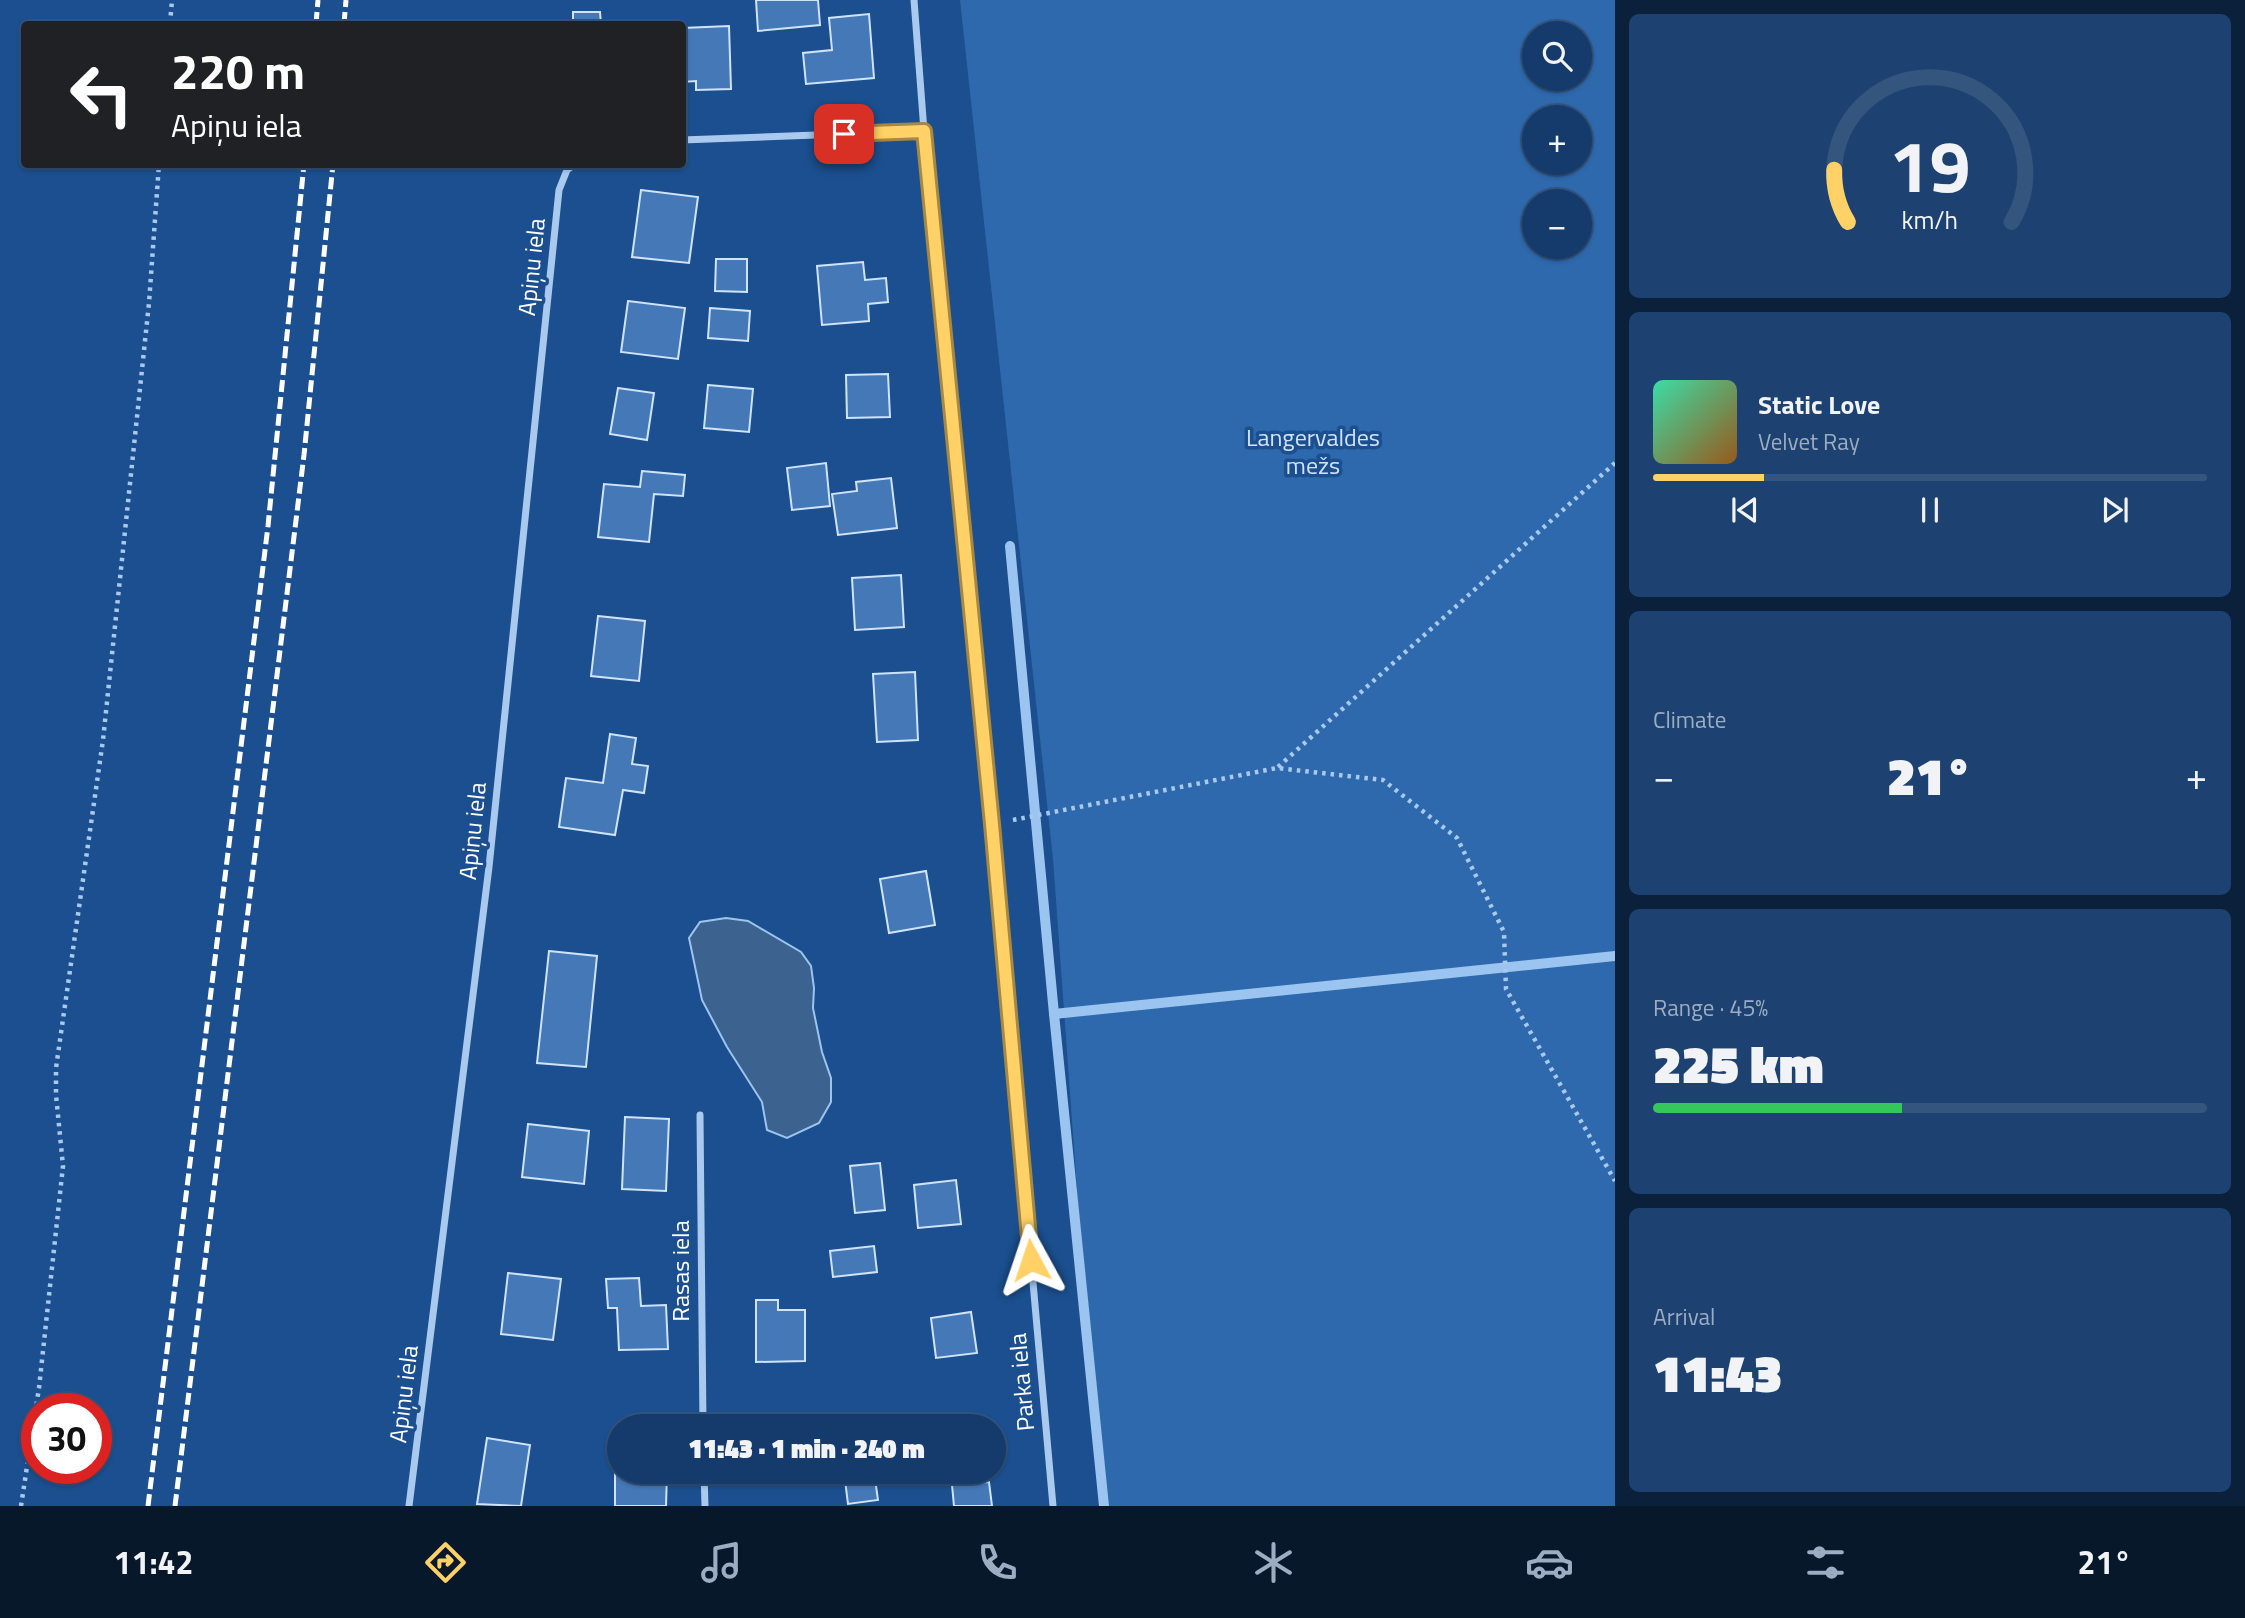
<!DOCTYPE html>
<meta charset="utf-8">
<style>
:root{--surface:#143b6b;--page:#1d4271;--text:#f1f3f6;--muted:#9dadc1;--line:#33557e;--accent:#ffd166}
body{margin:0;font-family:"Titillium Web",sans-serif;background:var(--page);color:var(--text);height:100vh;display:flex;flex-direction:column;font-size:26px;white-space:nowrap}
*{box-sizing:border-box;margin:0}
p{font-size:23px;color:var(--muted)}
.icon{flex:none;width:38px;height:38px;fill:none;stroke:currentColor;stroke-width:2;stroke-linecap:round;stroke-linejoin:round}
.map{position:relative;flex:1;overflow:hidden}
.side{display:flex;flex-direction:column;gap:14px;padding:14px;background:#0b203b;width:630px}
.side>*{flex:none}
.hud{position:absolute;left:21px;top:21px;width:665px;height:147px;border-radius:7px;box-shadow:0 2px 5px #0004,0 0 0 2px var(--line);background:#202124;color:#fff;overflow:hidden}
.tools{position:absolute;left:1522px;top:21px;display:grid;gap:14px}
.tools a{display:grid;place-items:center;width:70px;height:70px;border-radius:50%;background:var(--surface);box-shadow:0 2px 5px #0004,0 0 0 2px var(--line);font-size:35px}
.speed{position:absolute;left:21px;top:1393px;display:flex;gap:14px;font-size:35px;font-weight:700;text-align:center}
.speed>*{display:grid;place-content:center;width:91px;height:91px;border-radius:50%;background:var(--surface);box-shadow:0 2px 5px #0004,0 0 0 2px var(--line);line-height:1}
.speed .limit{border:10px solid #d22;background:#fff;color:#111}
.pin{position:absolute;display:grid;place-items:center;width:60px;height:60px;color:#fff;margin:-30px;border-radius:14px;box-shadow:0 4px 10px #0006}
.me{position:absolute;width:77px;margin:-38px;rotate:355deg;stroke-linejoin:round;filter:drop-shadow(0 0 5px #0008)}
.turn{display:flex;align-items:center;gap:24px;height:147px;padding:0 35px;font-size:32px}
.turn .icon{width:91px;height:91px;stroke-width:2.5}
.turn b{display:block;font-size:49px;line-height:60px}
.big{font-size:52px;font-weight:800;line-height:1.1}
.side .tile{flex:1;display:flex;flex-direction:column;justify-content:center;gap:10px;min-width:0;padding:0 24px;border-radius:10px;background:var(--page)}
.side .dial{align-items:center;gap:0}
.dial svg{height:182px;overflow:visible;fill:none;stroke:var(--line);stroke-width:7;stroke-linecap:round;text-anchor:middle}
.dial text{fill:var(--text);stroke:none}
.song{display:flex;align-items:center;gap:21px}
.cover{width:84px;height:84px;border-radius:10px;background:linear-gradient(135deg,hsl(160 70% 55%),hsl(30 70% 35%))}
.played{height:7px;border-radius:4px;background:linear-gradient(90deg,var(--accent) 20%,var(--line) 20%)}
.keys{display:flex;justify-content:space-around;direction:ltr}
.heat{display:flex;justify-content:space-between;align-items:center;font-size:38px;direction:ltr}
.charge{height:10px;border-radius:5px;background:linear-gradient(90deg,#34c759 45%,var(--line) 0)}
.trip{position:absolute;left:607px;top:1414px;width:399px;height:70px;border-radius:35px;background:var(--surface);box-shadow:0 2px 5px #0004,0 0 0 2px var(--line);font-weight:800;line-height:70px;text-align:center}
.tabs{display:flex;height:112px;justify-content:space-around;align-items:center;background:#08182b;color:var(--muted)}
.tabs .icon{width:49px;height:49px}
.tabs .current{color:var(--accent)}
.tabs b{font-size:32px;color:var(--text)}
main{display:flex;flex:1;min-height:0}
.map>svg:first-child{display:block}
</style>
<main>
<div class="map">
<svg width="1615" height="1506" viewBox="0 0 1615 1506">
<rect width="100%" height="100%" fill="#1b4f8f"/>
<path fill="#2e69ad" fill-rule="evenodd" d="M960 0H1615V1506H1100L1053 859ZM1535 33H1580V79H1535ZM1535 117H1580V163H1535ZM1535 201H1580V247H1535Z"/>
<path fill="#3c6290" stroke="#9cc4f0" stroke-width="2" d="M726 918 748 921 801 952 811 966 814 988 813 1008 822 1052 831 1078V1102L819 1123 787 1138 767 1130 762 1102 727 1047 702 1000 689 938 700 922Z"/>
<g fill="none" stroke-linecap="round" stroke-linejoin="round">
<g stroke="#9cc4f0" stroke-width="10">
<path d="M1010 546 1054 1014 1104 1506"/>
<path d="M1054 1014 1615 956"/>
</g>
</g>
<g fill="#4478b7" stroke="#cfe3fa" stroke-width="2">
<path d="M756 0H818L820 25 758 31Z"/>
<path d="M573 12H600L601 24H573Z"/>
<path d="M869 14 874 78 806 84 803 53 832 50 829 18Z"/>
<path d="M729 26 731 89 696 90V81L682 82V28Z"/>
<path d="M641 190 698 197 689 263 632 257Z"/>
<path d="M716 259H747V292L715 291Z"/>
<path d="M863 262 865 280 886 278 888 302 868 304 869 321 822 325 817 266Z"/>
<path d="M628 301 685 308 678 359 621 352Z"/>
<path d="M710 308 750 311 748 341 708 338Z"/>
<path d="M888 374 890 417 847 418 846 375Z"/>
<path d="M708 385 753 389 749 432 704 428Z"/>
<path d="M618 388 654 393 647 440 610 434Z"/>
<path d="M826 463 830 506 792 510 787 468Z"/>
<path d="M642 471 685 475 683 496 654 494 649 542 598 537 604 484 640 487Z"/>
<path d="M891 478 897 528 838 535 832 494 857 491 856 482Z"/>
<path d="M901 575 904 627 855 630 852 578Z"/>
<path d="M598 616 645 621 639 681 591 676Z"/>
<path d="M915 672 918 740 877 742 873 674Z"/>
<path d="M610 734 636 738 632 764 648 766 644 793 623 790 615 835 559 827 566 778 603 783Z"/>
<path d="M926 871 935 925 889 933 880 879Z"/>
<path d="M549 951 597 956 586 1067 537 1063Z"/>
<path d="M625 1117 669 1119 666 1191 622 1189Z"/>
<path d="M528 1124 589 1131 584 1184 522 1177Z"/>
<path d="M880 1163 885 1210 855 1213 850 1166Z"/>
<path d="M956 1180 961 1224 918 1228 914 1185Z"/>
<path d="M874 1246 877 1272 833 1277 830 1251Z"/>
<path d="M508 1273 561 1279 553 1340 501 1334Z"/>
<path d="M639 1278 641 1306 666 1305 668 1349 619 1350 617 1308H608L606 1279Z"/>
<path d="M756 1300H778V1310H805V1361L756 1362Z"/>
<path d="M971 1312 977 1353 936 1358 931 1318Z"/>
<path d="M487 1438 530 1445 521 1506 477 1504Z"/>
<path d="M615 1459H620V1472H667L666 1506H615Z"/>
<path d="M844 1472H874L878 1500 848 1504Z"/>
<path d="M989 1482 992 1506H954L952 1485Z"/>
</g>
<g fill="none" stroke-linecap="round" stroke-linejoin="round">
<g stroke="#a9c9ee" stroke-width="4.5" stroke-dasharray="3.5 5" stroke-linecap="butt">
<path d="M170 24 172 0"/>
<path d="M1278 767 1615 463"/>
<path d="M1013 820 1277 768 1383 780 1457 838 1504 932 1506 989 1615 1181"/>
<path d="M21 1506 39 1388 63 1166 56 1095V1068L103 740 149 303 159 164"/>
</g>
<g stroke="#a9c9ee" stroke-width="7">
<path d="M914 0 924 131 992 824 1053 1506"/>
<path d="M682 140 924 131"/>
<path d="M700 1115 703 1426"/>
<path d="M704 1472 705 1506"/>
<path d="M409 1506 489 867 559 190 567 170 575 164"/>
</g>
<g stroke="#fff" stroke-width="5" stroke-dasharray="12 5" stroke-linecap="butt">
<path d="M316 24 318 0"/>
<path d="M344 24 346 0"/>
<path d="M148 1506 268 526 304 164"/>
<path d="M175 1506 304 455 333 164"/>
</g>
</g>
<g fill="none" stroke-linecap="round" stroke-linejoin="round">
<defs>
<path id="route" d="M844 134 924 131 992 824 1031 1260"/>
</defs>
<use href="#route" stroke="#a68842" stroke-width="18"/>
<use href="#route" stroke="#ffd166" stroke-width="12"/>
</g>
<g text-anchor="middle" stroke-width="7" stroke-linejoin="round" paint-order="stroke">
<g font-size="24" fill="#fff" stroke="#1b4f8f">
<text transform="translate(532 267) rotate(-84)" y="8">Apiņu iela</text>
<text transform="translate(473 831) rotate(-84)" y="8">Apiņu iela</text>
<text transform="translate(681 1271) rotate(-90)" y="8">Rasas iela</text>
<text transform="translate(1022 1382) rotate(-95)" y="8">Parka iela</text>
<text transform="translate(404 1394) rotate(-83)" y="8">Apiņu iela</text>
</g>
<g font-size="24" fill="#cfe3fa" stroke="#1b4f8f">
<text x="1313" y="446">Langervaldes<tspan x="1313" dy="28">mežs</tspan></text>
</g>
</g>
</svg>
<div class="tools">
<a><svg class="icon" aria-label="search" viewBox="0 0 24 24"><circle cx="10" cy="10" r="6"/><path d="M15 15l6 6"/></svg></a>
<a>+</a>
<a>−</a>
</div>
<div class="speed"><div class="limit">30</div></div>
<div class="pin" style="left:844px;top:134px;background:#d93025"><svg class="icon" aria-label="arrive" viewBox="0 0 24 24"><path d="M6 21V4h12l-3 4 3 4H6"/></svg></div>
<svg class="me" style="left:1031px;top:1260px" viewBox="-20 -20 40 40"><path d="M0-17L14 15 0 8-14 15z" fill="#ffd166" stroke="#fff" stroke-width="4"/></svg>
<div class="trip">11:43 · 1 min · 240 m</div>
<div class="hud">
<div class="turn"><svg class="icon" aria-label="left" viewBox="0 0 24 24"><path d="M17 20v-9H6M10 6l-5 5 5 5"/></svg><div><b>220 m</b>Apiņu iela</div></div>
</div>
</div>
<section class="side">
<div class="tile dial"><svg viewBox="0 0 100 80">
<path d="M14 69A42 42 0 1 1 86 69"/>
<path d="M14 69A42 42 0 0 1 8 46" stroke="#ffd166"/>
<text x="50" y="56" font-size="32" font-weight="700">19</text>
<text x="50" y="72" font-size="11">km/h</text>
</svg></div>
<div class="tile">
<div class="song"><i class="cover"></i><div><b>Static Love</b><p>Velvet Ray</p></div></div>
<div class="played"></div>
<div class="keys"><svg class="icon" aria-label="previous" viewBox="0 0 24 24"><path d="M18 5L8 12l10 7zM5 5v14"/></svg><svg class="icon" aria-label="pause" viewBox="0 0 24 24"><path d="M8 5v14M16 5v14"/></svg><svg class="icon" aria-label="next" viewBox="0 0 24 24"><path d="M6 5l10 7-10 7zM19 5v14"/></svg></div>
</div>
<div class="tile"><p>Climate</p>
<div class="heat"><a>−</a><b class="big">21°</b><a>+</a></div>
</div>
<div class="tile"><p>Range · 45%</p><b class="big">225 km</b><div class="charge"></div></div>
<div class="tile"><p>Arrival</p><b class="big">11:43</b></div>
</section>
</main>
<nav class="tabs">
<b>11:42</b>
<svg class="icon current" aria-label="directions" viewBox="0 0 24 24"><path d="M12 3l9 9-9 9-9-9zM9 14v-3h6M13 9l2 2-2 2"/></svg>
<svg class="icon" aria-label="music" viewBox="0 0 24 24"><path d="M9 18V5l10-2v13"/><circle cx="6" cy="18" r="3"/><circle cx="16" cy="16" r="3"/></svg>
<svg class="icon" aria-label="phone" viewBox="0 0 24 24"><path d="M5 4h4l2 5-3 2q2 4 5 5l2-3 5 2v4C11 20 4 13 5 4z"/></svg>
<svg class="icon" aria-label="climate" viewBox="0 0 24 24"><path d="M12 3v18M4 7l16 10M4 17L20 7"/></svg>
<svg class="icon" aria-label="car" viewBox="0 0 24 24"><path d="M5 17H2v-5l4-1 3-4h7l3 4 3 1v5h-3M9 17h6M6 11h13"/><circle cx="7" cy="17" r="2"/><circle cx="17" cy="17" r="2"/></svg>
<svg class="icon" aria-label="filters" viewBox="0 0 24 24"><path d="M4 7h16M4 17h16"/><circle cx="9" cy="7" r="2"/><circle cx="15" cy="17" r="2"/></svg>
<b>21°</b>
</nav>
